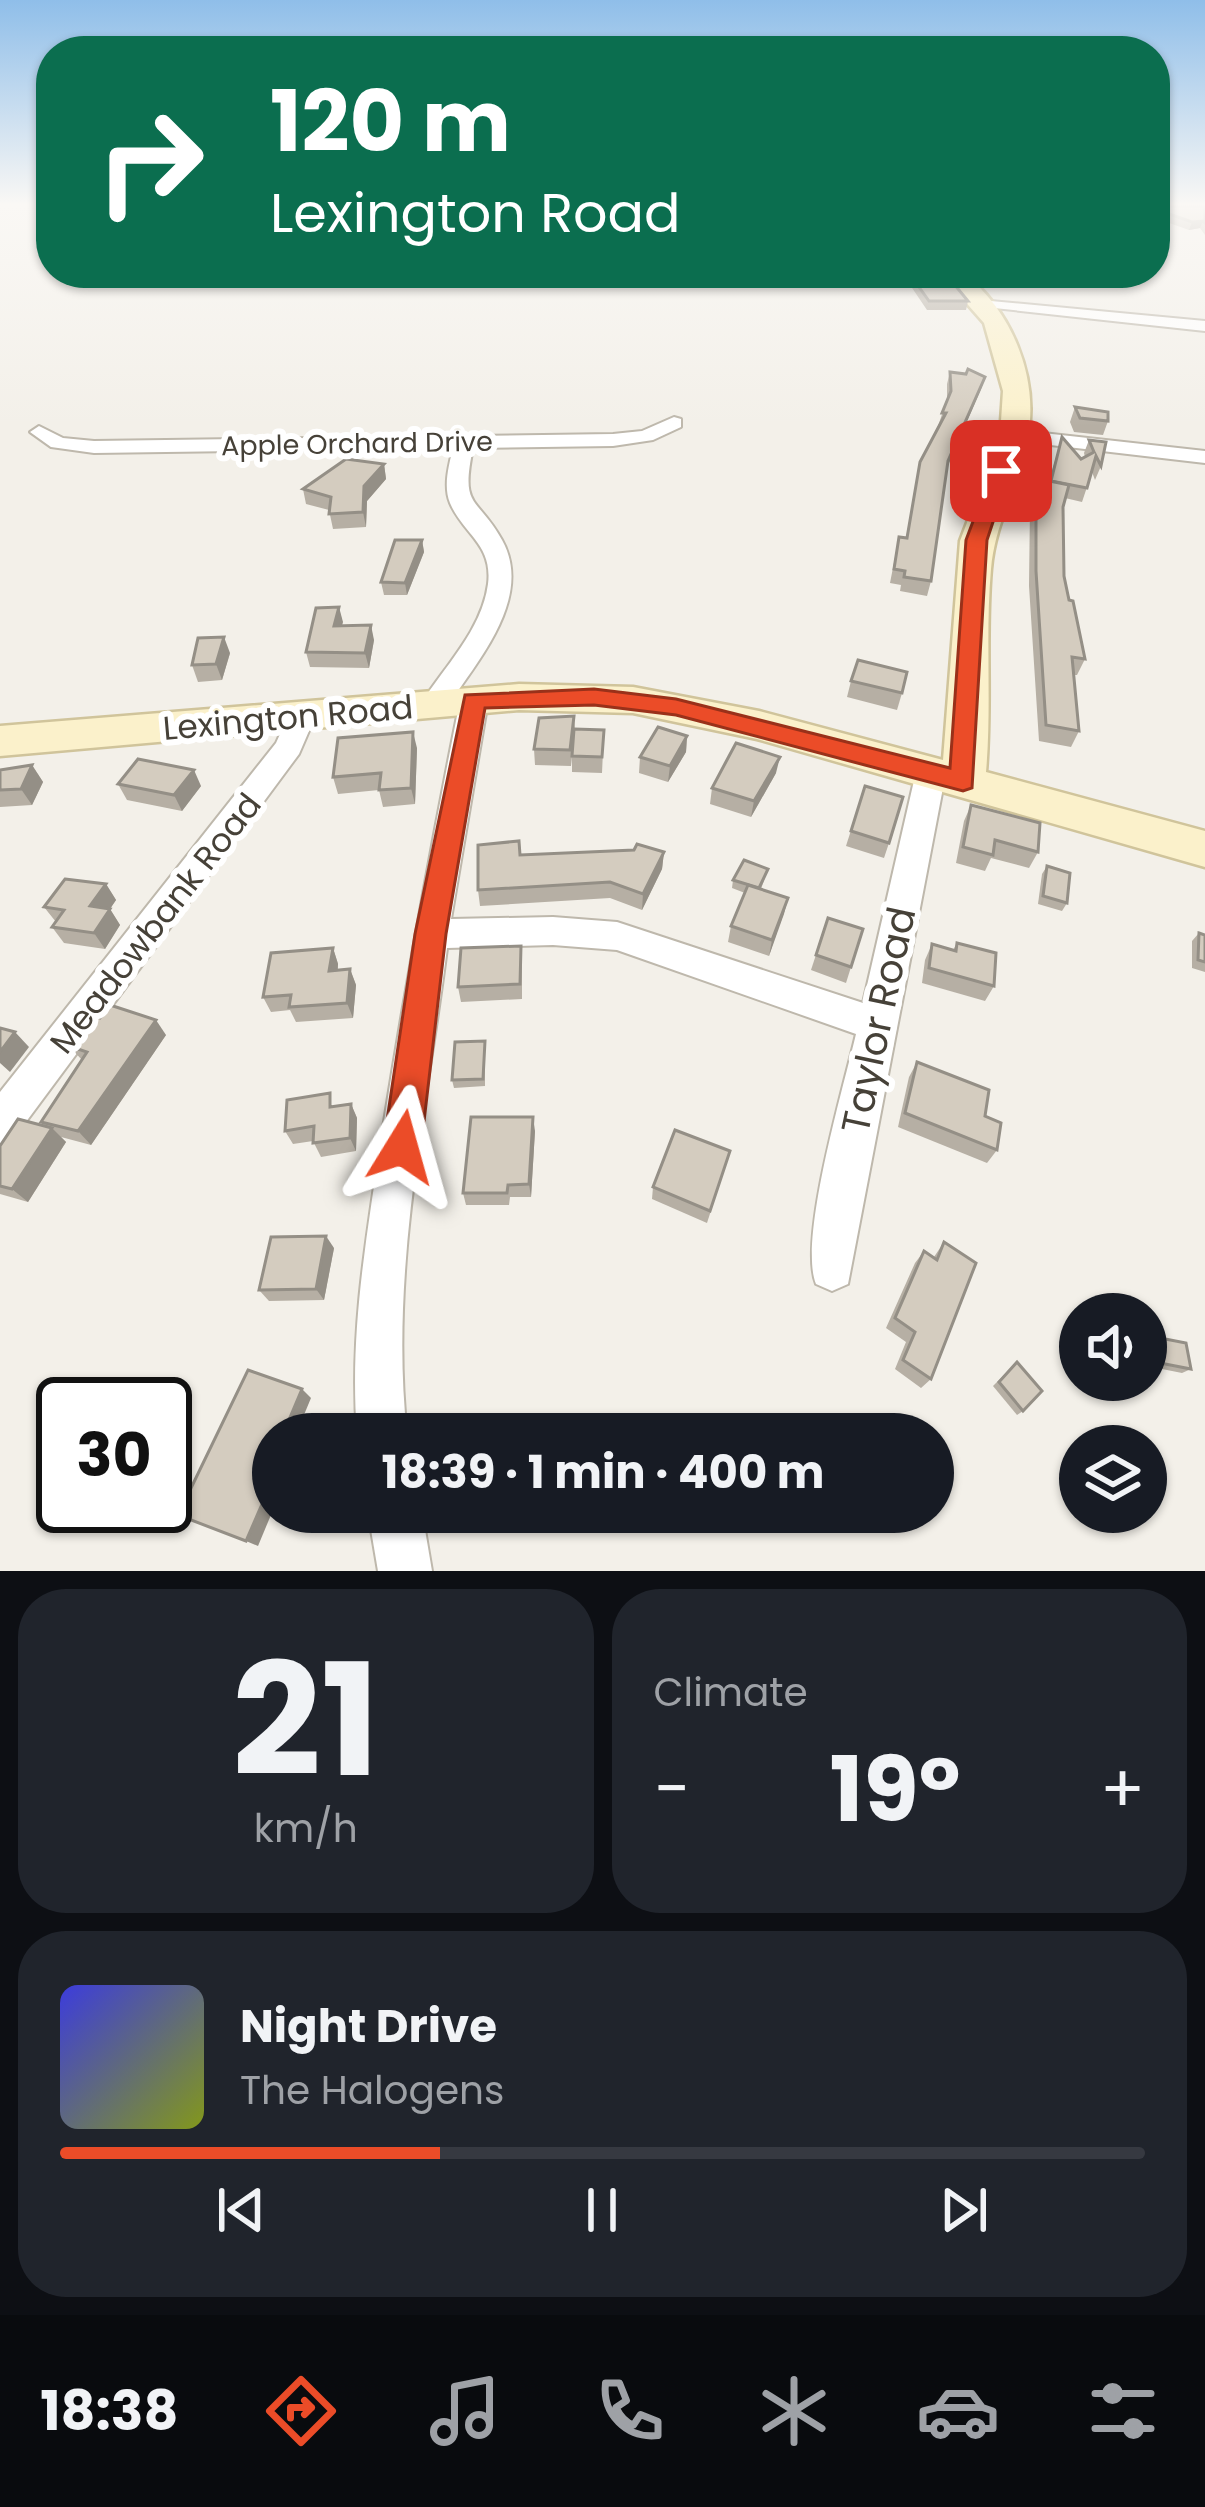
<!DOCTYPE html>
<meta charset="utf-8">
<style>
:root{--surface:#171b24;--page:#20242c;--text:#f1f3f6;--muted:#9ea1a6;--line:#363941;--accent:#eb4c28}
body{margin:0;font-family:Poppins,sans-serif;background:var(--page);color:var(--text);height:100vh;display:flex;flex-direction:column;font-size:45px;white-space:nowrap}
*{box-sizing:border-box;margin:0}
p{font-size:39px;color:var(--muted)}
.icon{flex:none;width:66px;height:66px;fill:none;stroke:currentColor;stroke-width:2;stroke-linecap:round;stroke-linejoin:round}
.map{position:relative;height:1571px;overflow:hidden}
.side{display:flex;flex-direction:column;gap:18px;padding:18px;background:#0d0f14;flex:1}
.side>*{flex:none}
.guide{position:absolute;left:36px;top:36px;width:1134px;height:252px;border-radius:48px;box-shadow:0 3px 9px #0004;background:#0b6e4f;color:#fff;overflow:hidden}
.fabs{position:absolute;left:1059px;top:1293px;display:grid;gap:24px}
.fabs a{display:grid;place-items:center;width:108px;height:108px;border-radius:50%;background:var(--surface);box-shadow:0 3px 9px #0004;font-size:60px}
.speed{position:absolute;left:36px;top:1377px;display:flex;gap:24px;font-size:60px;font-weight:700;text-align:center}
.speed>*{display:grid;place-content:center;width:156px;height:156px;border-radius:50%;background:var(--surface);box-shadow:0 3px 9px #0004;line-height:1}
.speed .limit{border:6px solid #111;border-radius:18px;background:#fff;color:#111}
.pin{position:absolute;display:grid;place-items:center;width:102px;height:102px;color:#fff;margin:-51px;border-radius:24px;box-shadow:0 6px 18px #0006}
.me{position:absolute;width:132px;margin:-66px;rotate:8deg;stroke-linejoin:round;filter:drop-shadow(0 0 9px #0008)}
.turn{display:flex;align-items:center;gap:42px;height:252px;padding:0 36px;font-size:54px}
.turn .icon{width:156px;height:156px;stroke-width:2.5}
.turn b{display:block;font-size:84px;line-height:102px}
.big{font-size:90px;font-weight:700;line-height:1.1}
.side .widget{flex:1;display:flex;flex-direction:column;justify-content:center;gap:18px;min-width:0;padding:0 42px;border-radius:48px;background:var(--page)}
.side .dial{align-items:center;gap:0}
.dial b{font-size:156px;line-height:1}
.song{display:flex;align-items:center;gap:36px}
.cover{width:144px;height:144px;border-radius:18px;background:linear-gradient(135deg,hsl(240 70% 55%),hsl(70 70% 35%))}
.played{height:12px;border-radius:6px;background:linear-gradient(90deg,var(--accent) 35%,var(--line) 35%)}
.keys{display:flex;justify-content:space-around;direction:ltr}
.heat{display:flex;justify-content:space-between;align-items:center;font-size:66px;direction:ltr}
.side .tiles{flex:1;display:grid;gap:18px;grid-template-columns:1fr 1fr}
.widget:last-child{grid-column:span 2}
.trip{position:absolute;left:252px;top:1413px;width:702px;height:120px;border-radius:60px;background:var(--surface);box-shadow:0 3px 9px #0004;font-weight:700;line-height:120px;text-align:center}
.dock{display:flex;height:192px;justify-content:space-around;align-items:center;background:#090b0e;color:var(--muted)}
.dock .icon{width:84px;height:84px}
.dock .selected{color:var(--accent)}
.dock b{font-size:54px;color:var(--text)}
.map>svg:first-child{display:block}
</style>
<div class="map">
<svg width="1205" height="1571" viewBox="0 0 1205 1571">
<rect width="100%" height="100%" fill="#f3f0e9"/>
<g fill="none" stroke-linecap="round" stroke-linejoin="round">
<defs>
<g id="street">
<path d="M980 300 1205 321V331L985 307Z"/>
<path d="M674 417 681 419V427L653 440 613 446 473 448C460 510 477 495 502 540 535 599 474 665 444 711L434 714 420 705C444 667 482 630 488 584 493 544 463 534 450 503 443 486 449 465 453 448L94 453 51 447 30 432 39 426 63 438 94 441 613 434 642 431Z"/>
<path d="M1015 430 1205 451V463L1008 440V432Z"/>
<path d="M474 692 488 701 451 919 553 917 617 922 863 1003 916 772 931 762 946 772 848 1284 832 1291 816 1284C798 1240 844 1086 856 1034L617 950 553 945 447 948C427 1107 389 1274 407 1434H357C349 1332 367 1234 382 1134 405 989 431 845 460 701Z"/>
<path d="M301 708 315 717 299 754 14 1138 0 1144V1092L276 743 291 710Z"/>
<path d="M368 1512H422L432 1571H378Z"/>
</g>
<path id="secondary" d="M940 273H963C1011 309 1039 377 1028 436 1020 483 995 521 991 569 985 636 992 704 986 772L1205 831V867L757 739 633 713 519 710 0 756V726L519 684 633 687 759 711 943 760 960 541 1000 436 1003 391 984 323Z"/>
</defs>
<use href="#street" stroke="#beb8ac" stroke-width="4"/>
<use href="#secondary" stroke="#d0c49b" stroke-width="5"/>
<use href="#street" fill="#fff" fill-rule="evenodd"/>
<use href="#secondary" fill="#fbf1cb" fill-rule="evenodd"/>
</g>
<g fill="#b6afa4">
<path d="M1155 206H1205V235L1200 228 1189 230 1155 218Z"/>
<path d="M893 273H945L968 301 966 310H927L906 279Z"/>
<path d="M950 372 985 377 947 468 931 581 927 596 900 591 901 585 890 583 899 537 906 538 920 462 938 426 947 400V384Z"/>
<path d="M1075 407 1108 421 1103 435 1074 432 1070 422Z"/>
<path d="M1062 437 1081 459 1085 457 1084 453 1089 440 1101 466 1095 480 1092 472 1082 502 1065 498 1063 507 1064 576 1085 659 1077 675H1074L1079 731 1071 747 1039 741 1029 586 1030 505 1040 479 1049 481Z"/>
<path d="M384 464 386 479 367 501 366 527 333 529 329 510 306 504 303 489Z"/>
<path d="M422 540 424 552 407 595H384L381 582Z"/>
<path d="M339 607 342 626 374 640 369 668 310 667 306 652Z"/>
<path d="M230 653 222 680 198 682 192 665Z"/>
<path d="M851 681 902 693 897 710 847 697Z"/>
<path d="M574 716 575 729 604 730 602 773 572 772V757L571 766 535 765 534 749Z"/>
<path d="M687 736 686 752 668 782 639 773 640 757Z"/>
<path d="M417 748 415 804 383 807 379 790 338 794 333 777Z"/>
<path d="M32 765 43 782 32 805 0 807V770Z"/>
<path d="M776 773 751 817 710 804 712 788Z"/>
<path d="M118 784 201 786 182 811 127 800Z"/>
<path d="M865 786 889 843 884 858 846 846Z"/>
<path d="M971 805 1038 852 1029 868 991 858 985 871 956 863 964 821Z"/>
<path d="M664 852 662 869 642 910 610 898 480 906 478 890 521 855Z"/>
<path d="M1047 866 1067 903 1062 911 1038 904 1042 874Z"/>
<path d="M768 869 761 889 788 898 769 956 728 942 731 926 745 893 732 888 733 880Z"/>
<path d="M106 884 116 900 110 909 120 925 105 949 64 943 52 927 56 922 44 907Z"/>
<path d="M828 918 863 929 846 983 811 970Z"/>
<path d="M1199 933 1205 935V972L1192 968V941Z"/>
<path d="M957 943 994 986 985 1001 922 983 925 960 932 944 953 950Z"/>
<path d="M333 948 338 964V970L350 969 356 985 353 1018 296 1022 290 1010 271 1012 263 997Z"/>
<path d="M522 961V999L461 1002 458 987Z"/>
<path d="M100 1018 166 1035 91 1145 61 1137 66 1142 28 1202 0 1194V1146L46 1127 41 1122 82 1060 69 1046Z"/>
<path d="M485 1041V1086L454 1088 452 1080Z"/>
<path d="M917 1062 985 1116 997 1150 987 1163 898 1127 909 1077Z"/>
<path d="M351 1104 357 1118 356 1151 321 1157 313 1141 293 1144 285 1131 336 1106Z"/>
<path d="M535 1131 531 1197H510L509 1205H466L463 1193Z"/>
<path d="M730 1151 707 1223 652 1199 653 1187Z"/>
<path d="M944 1242 931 1379 921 1388 895 1369 906 1342 886 1328 915 1263 924 1251 934 1257Z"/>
<path d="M334 1248 324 1300 269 1301 259 1290Z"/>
<path d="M1155 1337 1191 1369 1182 1373 1152 1367 1147 1341Z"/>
<path d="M1017 1362 1023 1411 1017 1415 993 1386Z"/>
</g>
<g fill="#948f86">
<path d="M1203 221 1200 228 1189 230 1192 222Z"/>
<path d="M985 377 981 389 944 474 948 461Z"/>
<path d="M384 464 386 479 367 501 366 527 363 512 364 486Z"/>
<path d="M422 540 424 552 407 595 405 583Z"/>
<path d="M339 607 343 622 338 641 334 626Z"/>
<path d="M371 625 374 640 369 668 365 653Z"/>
<path d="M224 637 230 653 222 680 216 664Z"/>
<path d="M413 732 417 748 415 804 411 788Z"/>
<path d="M687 736 686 752 668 782 670 766Z"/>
<path d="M780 757 776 773 751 817 754 801Z"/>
<path d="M32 765 43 782 32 805 21 789Z"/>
<path d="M194 770 201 786 182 811 174 795Z"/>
<path d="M664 852 662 869 642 910 643 894Z"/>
<path d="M106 884 116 900 101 922 90 906Z"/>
<path d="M788 898 784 914 769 956 772 940Z"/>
<path d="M110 909 120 925 105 949 94 933Z"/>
<path d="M333 948 338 964 336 986 329 971Z"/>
<path d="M350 969 356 985 353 1018 347 1003Z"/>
<path d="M156 1020 166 1035 91 1145 78 1131Z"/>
<path d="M15 1032 29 1047 10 1072 0 1063V1052Z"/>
<path d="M351 1104 357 1118 356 1151 350 1138Z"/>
<path d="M533 1117 535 1131 531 1197 529 1184Z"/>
<path d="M52 1128 66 1142 28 1202 12 1189Z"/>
<path d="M326 1236 334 1248 324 1300 316 1289Z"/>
<path d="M302 1389 311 1398 296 1434H283Z"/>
<path d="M273 1479V1510L258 1546 246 1541Z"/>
</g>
<g fill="#d4ccbf" stroke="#948f86" stroke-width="3">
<path d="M1155 206H1205V223L1203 221 1192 222 1155 209Z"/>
<path d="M909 273H945L968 301H929Z"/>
<path d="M968 369 985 377 948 461 931 581 904 577 905 571 894 569 899 537 907 538 920 462 946 413H942L951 391 950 372 966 374Z"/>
<path d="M1075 407 1108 412V421L1080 418Z"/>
<path d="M1062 437 1081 459 1094 452 1089 440 1106 442 1101 466 1096 456 1087 488 1051 481Z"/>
<path d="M346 459 384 464 364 486 363 512 329 514 331 497 303 489Z"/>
<path d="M1040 479 1069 485 1063 507 1064 576 1069 600 1073 601 1085 659 1072 657 1079 731 1046 725 1036 571V491Z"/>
<path d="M395 540H422L405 583 381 582Z"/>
<path d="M339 607 334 626 371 625 365 653 306 652 316 608Z"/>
<path d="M224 637 216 664 192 665 198 638Z"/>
<path d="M858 660 907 672 902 693 851 681Z"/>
<path d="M574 716 570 750 534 749 539 718Z"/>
<path d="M658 727 687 736 670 766 640 757Z"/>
<path d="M574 729 604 730 602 757 572 756Z"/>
<path d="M413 732 411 788 379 790 381 773 333 777 338 738Z"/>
<path d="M736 743 780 757 754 801 712 788Z"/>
<path d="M138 759 194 770 174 795 118 784Z"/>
<path d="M32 765 21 789 0 790V770Z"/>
<path d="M865 786 903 797 889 843 851 831Z"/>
<path d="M971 805 1040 823 1038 852 995 840 993 855 963 847Z"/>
<path d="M519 841 520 855 634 850 637 844 664 852 643 894 610 882 478 890V845Z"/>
<path d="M744 860 768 869 759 888 733 880Z"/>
<path d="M1047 866 1070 873 1067 903 1043 896Z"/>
<path d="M65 879 106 884 90 906 110 909 94 933 52 927 64 910 44 907Z"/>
<path d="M748 885 788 898 772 940 731 926Z"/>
<path d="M828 918 863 929 851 967 816 955Z"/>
<path d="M1199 933 1205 935V962L1198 960Z"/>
<path d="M957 943 996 953 994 986 929 968 932 944 956 951Z"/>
<path d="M521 946 520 984 458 987 461 948Z"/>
<path d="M333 948 329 971 350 969 347 1003 289 1007 291 995 263 997 271 953Z"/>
<path d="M110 1005 156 1020 78 1131 41 1122 87 1052 69 1046 93 1015 100 1018Z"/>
<path d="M0 1028 15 1032 0 1052Z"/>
<path d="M485 1041 483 1079 452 1080 455 1042Z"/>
<path d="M917 1062 989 1090 985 1116 1001 1123 997 1150 905 1113Z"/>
<path d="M330 1093V1107L351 1104 350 1138 313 1143 314 1126 285 1131 287 1100Z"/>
<path d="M471 1117H533L529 1184 508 1185 507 1193H463Z"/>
<path d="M18 1119 52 1128 12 1189 0 1186V1146Z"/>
<path d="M675 1130 730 1151 710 1211 653 1187Z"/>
<path d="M326 1236 316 1289 259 1290 271 1237Z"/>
<path d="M944 1242 976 1263 931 1379 903 1360 915 1332 895 1318 924 1251 937 1260Z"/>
<path d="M1155 1337 1186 1343 1191 1369 1160 1363Z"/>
<path d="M1017 1362 1042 1391 1023 1411 999 1382Z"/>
<path d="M248 1370 302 1389 283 1434H273V1479L246 1541 178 1515Z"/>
</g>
<linearGradient id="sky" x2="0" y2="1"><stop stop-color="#8fbee9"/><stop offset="0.48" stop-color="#faf8f5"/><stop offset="1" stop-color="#faf8f5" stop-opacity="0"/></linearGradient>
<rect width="1205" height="426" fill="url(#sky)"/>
<path fill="#eb4c28" stroke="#99311a" stroke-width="3" d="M1001 466 1010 471 987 540 972 788 963 791 676 715 594 705 485 708 446 934 421 1147 416 1160 402 1165 389 1160 383 1147 415 934 465 695 594 689 676 699 950 768 966 540 992 471Z"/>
<g text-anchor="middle" stroke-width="12" stroke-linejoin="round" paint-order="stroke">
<g font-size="27" fill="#464138" stroke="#fff">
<text transform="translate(357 444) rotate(-1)" y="9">Apple Orchard Drive</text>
</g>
<g font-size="33" fill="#464138" stroke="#fff">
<text transform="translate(288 717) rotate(-5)" y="12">Lexington Road</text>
<text transform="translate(155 923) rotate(-52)" y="12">Meadowbank Road</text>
</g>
<g font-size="39" fill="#464138" stroke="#fff">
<text transform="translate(878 1020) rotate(-78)" y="14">Taylor Road</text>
</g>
</g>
</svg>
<div class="fabs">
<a><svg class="icon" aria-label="sound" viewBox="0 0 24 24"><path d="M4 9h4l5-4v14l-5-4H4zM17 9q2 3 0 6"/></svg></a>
<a><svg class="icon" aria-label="layers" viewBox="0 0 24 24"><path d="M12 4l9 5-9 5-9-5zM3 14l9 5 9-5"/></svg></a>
</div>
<div class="speed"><div class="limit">30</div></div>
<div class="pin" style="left:1001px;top:471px;background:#d93025"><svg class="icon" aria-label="arrive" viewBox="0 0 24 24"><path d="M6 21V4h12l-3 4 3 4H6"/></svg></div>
<svg class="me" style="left:402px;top:1147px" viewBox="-20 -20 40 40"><path d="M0-17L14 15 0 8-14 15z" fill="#eb4c28" stroke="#fff" stroke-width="4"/></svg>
<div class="trip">18:39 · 1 min · 400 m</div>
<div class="guide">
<div class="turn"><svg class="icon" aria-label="right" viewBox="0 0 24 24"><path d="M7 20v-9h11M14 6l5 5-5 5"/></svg><div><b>120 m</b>Lexington Road</div></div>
</div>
</div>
<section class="side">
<div class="tiles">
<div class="widget dial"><b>21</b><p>km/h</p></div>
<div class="widget"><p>Climate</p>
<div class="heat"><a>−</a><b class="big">19°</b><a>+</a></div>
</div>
<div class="widget">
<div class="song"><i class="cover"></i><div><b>Night Drive</b><p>The Halogens</p></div></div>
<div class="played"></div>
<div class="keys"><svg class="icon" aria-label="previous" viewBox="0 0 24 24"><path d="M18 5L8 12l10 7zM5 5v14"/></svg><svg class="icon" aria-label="pause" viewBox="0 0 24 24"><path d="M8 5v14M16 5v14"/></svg><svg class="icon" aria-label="next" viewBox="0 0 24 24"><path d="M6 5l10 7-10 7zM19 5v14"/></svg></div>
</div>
</div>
</section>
<nav class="dock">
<b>18:38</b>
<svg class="icon selected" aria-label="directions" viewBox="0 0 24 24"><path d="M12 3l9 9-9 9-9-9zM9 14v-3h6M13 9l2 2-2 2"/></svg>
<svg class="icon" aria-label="music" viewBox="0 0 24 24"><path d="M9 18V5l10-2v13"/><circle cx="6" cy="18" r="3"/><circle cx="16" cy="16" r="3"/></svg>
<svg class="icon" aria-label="phone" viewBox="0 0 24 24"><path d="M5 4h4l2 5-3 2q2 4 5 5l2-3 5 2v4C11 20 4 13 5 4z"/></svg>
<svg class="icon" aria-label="climate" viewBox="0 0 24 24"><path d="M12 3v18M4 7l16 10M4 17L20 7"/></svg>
<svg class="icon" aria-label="car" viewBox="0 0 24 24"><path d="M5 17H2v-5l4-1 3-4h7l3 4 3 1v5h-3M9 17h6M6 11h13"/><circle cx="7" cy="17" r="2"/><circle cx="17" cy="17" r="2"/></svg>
<svg class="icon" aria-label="filters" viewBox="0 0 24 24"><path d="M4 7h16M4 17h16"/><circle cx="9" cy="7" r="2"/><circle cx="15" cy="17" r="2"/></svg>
</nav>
